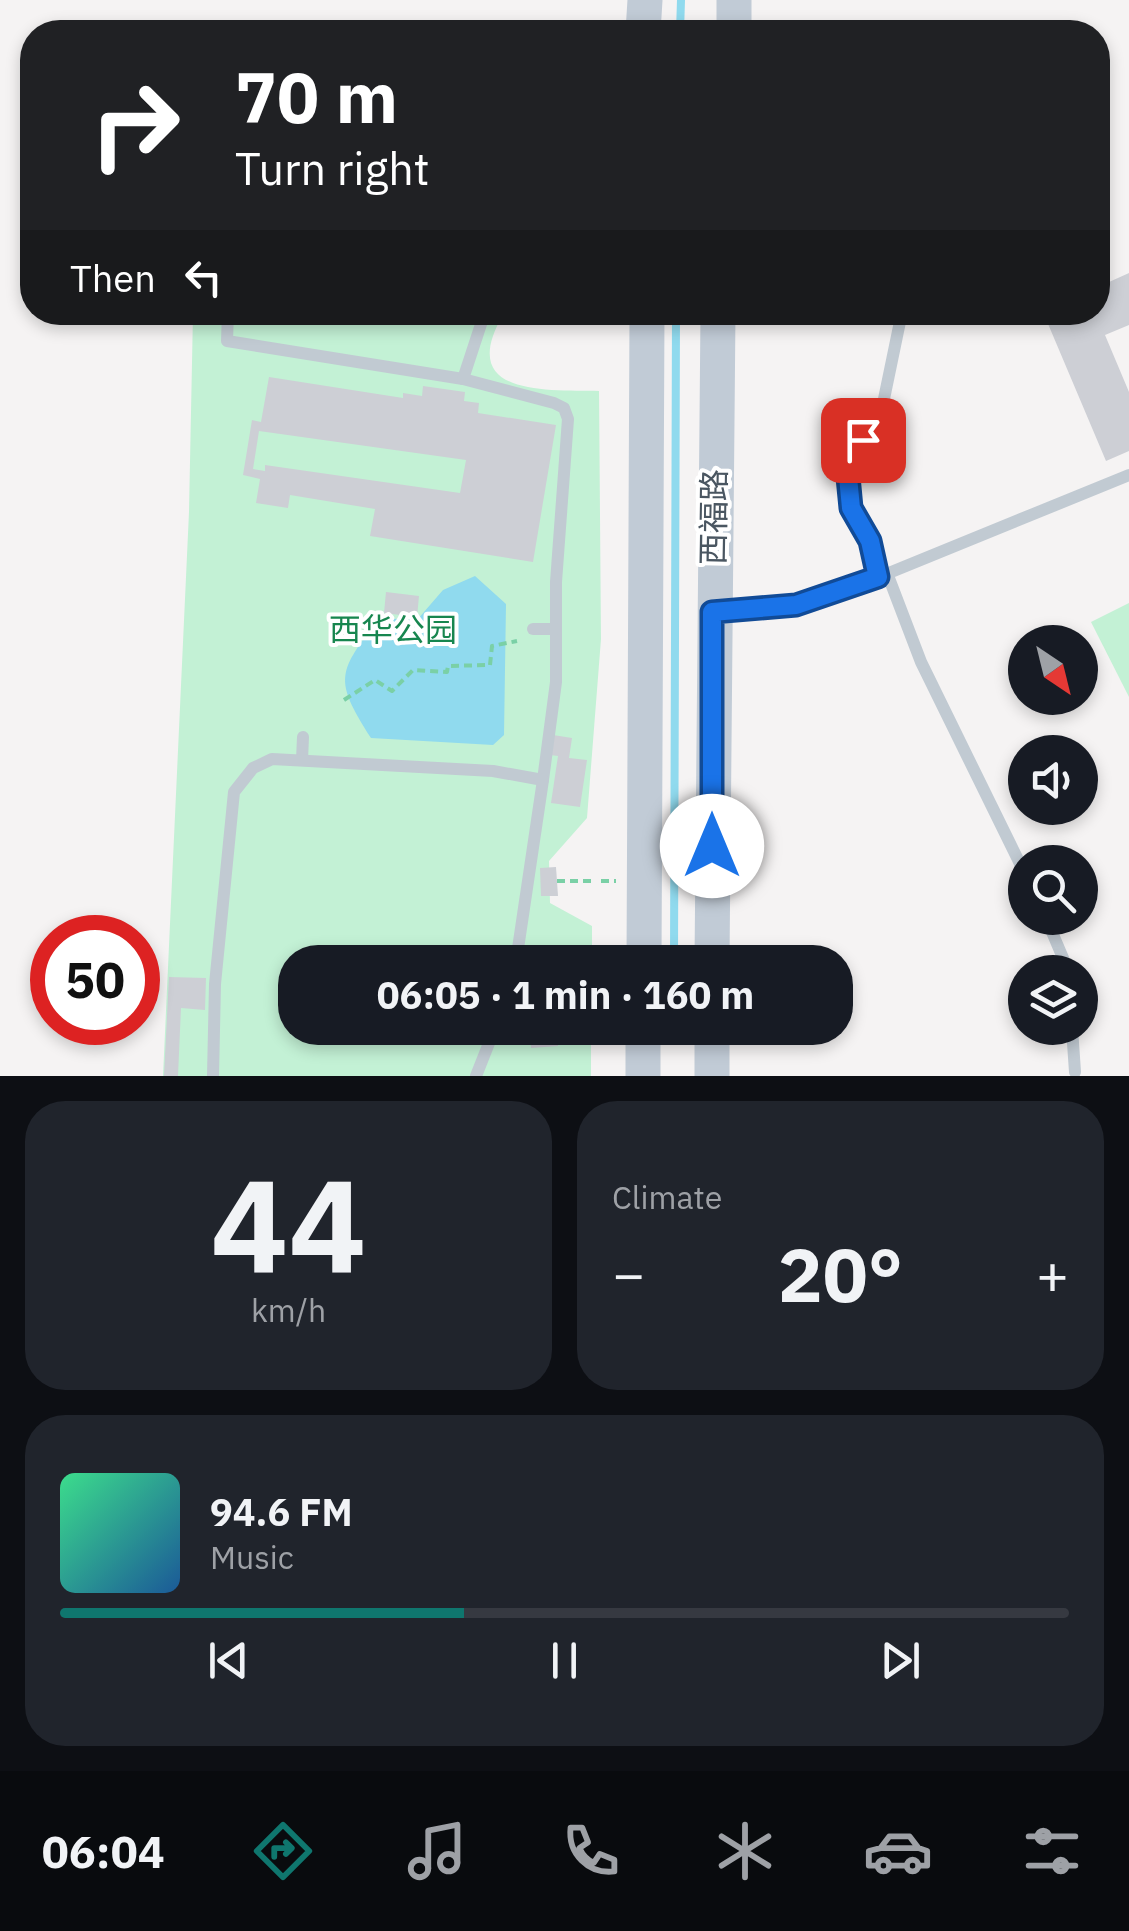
<!DOCTYPE html>
<meta charset="utf-8">
<style>
:root{--surface:#171b24;--page:#20242c;--text:#f1f3f6;--muted:#9ea1a6;--line:#363941;--accent:#0f766e}
body{margin:0;font-family:"IBM Plex Sans","Noto Sans SC",sans-serif;background:var(--page);color:var(--text);height:100vh;display:flex;flex-direction:column;font-size:38px;white-space:nowrap}
*{box-sizing:border-box;margin:0}
p{font-size:32px;color:var(--muted)}
.icon{flex:none;width:55px;height:55px;fill:none;stroke:currentColor;stroke-width:2;stroke-linecap:round;stroke-linejoin:round}
.map{position:relative;height:1076px;overflow:hidden}
.side{display:flex;flex-direction:column;gap:25px;padding:25px;background:#0d0f14;flex:1}
.side>*{flex:none}
.banner{position:absolute;left:20px;top:20px;width:1090px;height:305px;border-radius:40px;box-shadow:0 5px 15px #0003;background:#202124;color:#fff;overflow:hidden}
.needle{width:65px;rotate:145deg}
.fabs{position:absolute;left:1008px;top:625px;display:grid;gap:20px}
.fabs a{display:grid;place-items:center;width:90px;height:90px;border-radius:50%;background:var(--surface);box-shadow:0 5px 15px #0003;font-size:50px}
.speed{position:absolute;left:30px;top:915px;display:flex;gap:20px;font-size:50px;font-weight:700;text-align:center}
.speed>*{display:grid;place-content:center;width:130px;height:130px;border-radius:50%;background:var(--surface);box-shadow:0 5px 15px #0003;line-height:1}
.speed .limit{border:15px solid #d22;background:#fff;color:#111}
.pin{position:absolute;display:grid;place-items:center;width:85px;height:85px;color:#fff;margin:-42px;border-radius:20px;box-shadow:0 5px 15px #0006}
.me{position:absolute;width:110px;margin:-55px;rotate:0deg;stroke-linejoin:round;filter:drop-shadow(0 0 8px #0008)}
.turn{display:flex;align-items:center;gap:35px;height:210px;padding:0 50px;font-size:45px}
.turn .icon{width:130px;height:130px;stroke-width:2.5}
.turn b{display:block;font-size:70px;line-height:85px}
.then{display:flex;align-items:center;height:95px;padding:0 50px;background:#0003;gap:20px;font-size:38px}
.big{font-size:75px;font-weight:700;line-height:1.1}
.side .widget{flex:1;display:flex;flex-direction:column;justify-content:center;gap:15px;min-width:0;padding:0 35px;border-radius:40px;background:var(--page)}
.side .dial{align-items:center;gap:0}
.dial b{font-size:130px;line-height:1}
.song{display:flex;align-items:center;gap:30px}
.cover{width:120px;height:120px;border-radius:15px;background:linear-gradient(135deg,hsl(150 70% 55%),hsl(210 70% 35%))}
.played{height:10px;border-radius:5px;background:linear-gradient(90deg,var(--accent) 40%,var(--line) 40%)}
.keys{display:flex;justify-content:space-around;direction:ltr}
.heat{display:flex;justify-content:space-between;align-items:center;font-size:55px;direction:ltr}
.side .tiles{flex:1;display:grid;gap:25px;grid-template-columns:1fr 1fr}
.widget:last-child{grid-column:span 2}
.trip{position:absolute;left:278px;top:945px;width:575px;height:100px;border-radius:40px;background:var(--surface);box-shadow:0 5px 15px #0003;font-weight:700;line-height:100px;text-align:center}
.tabs{display:flex;height:160px;justify-content:space-around;align-items:center;background:#090b0e;color:var(--muted)}
.tabs .icon{width:70px;height:70px}
.tabs .current{color:var(--accent)}
.tabs b{font-size:45px;color:var(--text)}
.map>svg:first-child{display:block}
</style>
<div class="map">
<svg width="1129" height="1076" viewBox="0 0 1129 1076">
<rect width="100%" height="100%" fill="#f5f3f3"/>
<g fill="#c3f1d5">
<path d="M193 313H504C454 397 547 390 599 391L601 639 587 818 549 861 550 903 592 926V962H295V1028H591V1076H163L189 512Z"/>
<path d="M1129 603V697L1091 622Z"/>
</g>
<path fill="#90daee" d="M475 576 506 604 504 735 493 745 371 738C333 678 338 673 379 618L417 620 443 590Z"/>
<g fill="none" stroke-linecap="round" stroke-linejoin="round">
<g stroke="#90daee" stroke-width="8">
<path d="M680 32 681 0"/>
<path d="M674 962 676 312"/>
</g>
</g>
<g fill="#cdcfd5" fill-rule="evenodd">
<path d="M1129 273V325L1105 335 1129 392V451L1106 461 1043 312H1098V287Z"/>
<path d="M269 377 403 398V393L422 396 423 386 465 392 464 401 479 403 478 413 556 425 533 562 370 536 375 509 290 495 288 508 256 503 260 479 243 475 252 420 261 422ZM259 431 466 460 460 493 265 465V471L253 469Z"/>
<path d="M386 592 419 596 417 617 384 613Z"/>
<path d="M553 735 572 738 569 758 587 760 580 807 551 803 558 756 550 755Z"/>
<path d="M556 867 558 896H541L540 868Z"/>
<path d="M169 977 206 978 205 1010 181 1008 178 1076H164Z"/>
<path d="M530 1028H573V1031H557L558 1046 531 1048Z"/>
</g>
<g fill="none" stroke-linecap="round" stroke-linejoin="round">
<g stroke="#7ad0a6" stroke-width="4" stroke-dasharray="8 5" stroke-linecap="butt">
<path d="M344 700 375 680 392 691 413 670 447 672 448 666 490 665 492 646 517 641"/>
<path d="M557 881H596"/>
<path d="M601 881H616"/>
</g>
<g stroke="#c1cad2" stroke-width="12">
<path d="M228 312 227 341 463 379"/>
<path d="M485 312 463 379 554 403 564 408 568 419 556 582V682L543 780"/>
<path d="M887 573 921 662 1025 874"/>
<path d="M879 577 870 541 851 508 846 456 879 423 902 312"/>
<path d="M717 613 796 605 879 577 1129 475"/>
<path d="M533 629H555"/>
<path d="M302 760 303 737"/>
<path d="M1046 918 1069 972"/>
<path d="M1072 1028 1075 1072"/>
<path d="M213 1076 215 984 234 792 253 768 272 759 493 771 543 780 516 962"/>
<path d="M476 1076 495 1028"/>
</g>
<g stroke="#c1cbd6" stroke-width="35">
<path d="M734 0V32"/>
<path d="M643 32 645 0"/>
<path d="M644 962 647 312"/>
<path d="M712 962 718 312"/>
<path d="M712 1028V1076"/>
<path d="M643 1076V1028"/>
</g>
</g>
<g fill="none" stroke-linecap="round" stroke-linejoin="round">
<defs>
<path id="route" d="M712 846V612L796 605 878 577 870 541 851 508 846 456 863 440"/>
</defs>
<use href="#route" stroke="#114b97" stroke-width="25"/>
<use href="#route" stroke="#1a73e8" stroke-width="18"/>
</g>
<g text-anchor="middle" stroke-width="8" stroke-linejoin="round" paint-order="stroke">
<g font-size="32" fill="#4a5661" stroke="#fff">
<text transform="translate(714 517) rotate(-89)" y="11">西福路</text>
</g>
<g font-size="32" fill="#17864f" stroke="#fff">
<text x="393" y="641">西华公园</text>
</g>
</g>
</svg>
<div class="fabs">
<a><svg class="needle" viewBox="-14 -14 28 28"><path d="M0-13l5 13h-10z" fill="#e53935"/><path d="M0 13l5-13h-10z" fill="#9ea1a6"/></svg></a>
<a><svg class="icon" aria-label="sound" viewBox="0 0 24 24"><path d="M4 9h4l5-4v14l-5-4H4zM17 9q2 3 0 6"/></svg></a>
<a><svg class="icon" aria-label="search" viewBox="0 0 24 24"><circle cx="10" cy="10" r="6"/><path d="M15 15l6 6"/></svg></a>
<a><svg class="icon" aria-label="layers" viewBox="0 0 24 24"><path d="M12 4l9 5-9 5-9-5zM3 14l9 5 9-5"/></svg></a>
</div>
<div class="speed"><div class="limit">50</div></div>
<div class="pin" style="left:863px;top:440px;background:#d93025"><svg class="icon" aria-label="arrive" viewBox="0 0 24 24"><path d="M6 21V4h12l-3 4 3 4H6"/></svg></div>
<svg class="me" style="left:712px;top:846px" viewBox="-20 -20 40 40"><circle r="19" fill="#fff"/><path d="M0-13L10 11 0 6-10 11z" fill="#1a73e8"/></svg>
<div class="trip">06:05 · 1 min · 160 m</div>
<div class="banner">
<div class="turn"><svg class="icon" aria-label="right" viewBox="0 0 24 24"><path d="M7 20v-9h11M14 6l5 5-5 5"/></svg><div><b>70 m</b>Turn right</div></div>
<div class="then">Then<svg class="icon" aria-label="left" viewBox="0 0 24 24"><path d="M17 20v-9H6M10 6l-5 5 5 5"/></svg></div>
</div>
</div>
<section class="side">
<div class="tiles">
<div class="widget dial"><b>44</b><p>km/h</p></div>
<div class="widget"><p>Climate</p>
<div class="heat"><a>−</a><b class="big">20°</b><a>+</a></div>
</div>
<div class="widget">
<div class="song"><i class="cover"></i><div><b>94.6 FM</b><p>Music</p></div></div>
<div class="played"></div>
<div class="keys"><svg class="icon" aria-label="previous" viewBox="0 0 24 24"><path d="M18 5L8 12l10 7zM5 5v14"/></svg><svg class="icon" aria-label="pause" viewBox="0 0 24 24"><path d="M8 5v14M16 5v14"/></svg><svg class="icon" aria-label="next" viewBox="0 0 24 24"><path d="M6 5l10 7-10 7zM19 5v14"/></svg></div>
</div>
</div>
</section>
<nav class="tabs">
<b>06:04</b>
<svg class="icon current" aria-label="directions" viewBox="0 0 24 24"><path d="M12 3l9 9-9 9-9-9zM9 14v-3h6M13 9l2 2-2 2"/></svg>
<svg class="icon" aria-label="music" viewBox="0 0 24 24"><path d="M9 18V5l10-2v13"/><circle cx="6" cy="18" r="3"/><circle cx="16" cy="16" r="3"/></svg>
<svg class="icon" aria-label="phone" viewBox="0 0 24 24"><path d="M5 4h4l2 5-3 2q2 4 5 5l2-3 5 2v4C11 20 4 13 5 4z"/></svg>
<svg class="icon" aria-label="climate" viewBox="0 0 24 24"><path d="M12 3v18M4 7l16 10M4 17L20 7"/></svg>
<svg class="icon" aria-label="car" viewBox="0 0 24 24"><path d="M5 17H2v-5l4-1 3-4h7l3 4 3 1v5h-3M9 17h6M6 11h13"/><circle cx="7" cy="17" r="2"/><circle cx="17" cy="17" r="2"/></svg>
<svg class="icon" aria-label="filters" viewBox="0 0 24 24"><path d="M4 7h16M4 17h16"/><circle cx="9" cy="7" r="2"/><circle cx="15" cy="17" r="2"/></svg>
</nav>
